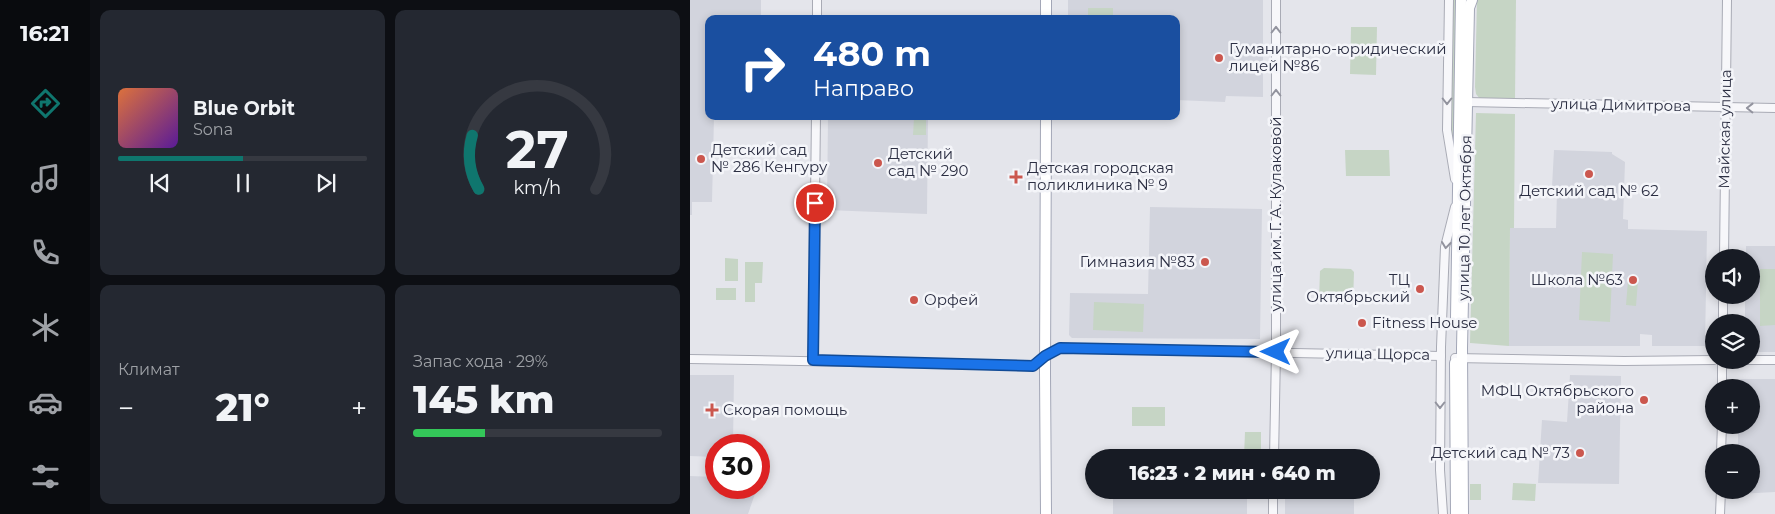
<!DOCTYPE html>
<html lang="ru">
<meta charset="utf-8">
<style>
:root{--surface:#171b24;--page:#242831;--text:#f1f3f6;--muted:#9ea1a6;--line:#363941;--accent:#0f766e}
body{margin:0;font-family:Montserrat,sans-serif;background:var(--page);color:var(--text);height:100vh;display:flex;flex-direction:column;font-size:19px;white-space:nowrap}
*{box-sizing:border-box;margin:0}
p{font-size:16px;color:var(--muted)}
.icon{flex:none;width:28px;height:28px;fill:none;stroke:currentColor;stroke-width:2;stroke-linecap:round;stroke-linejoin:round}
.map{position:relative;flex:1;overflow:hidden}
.drawer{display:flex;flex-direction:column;gap:10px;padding:10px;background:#0d0f14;width:600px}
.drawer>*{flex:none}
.banner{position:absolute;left:15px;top:15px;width:475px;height:105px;border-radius:10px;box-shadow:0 2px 8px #0003;background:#1a4fa0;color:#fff;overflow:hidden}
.controls{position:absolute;left:1015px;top:249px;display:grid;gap:10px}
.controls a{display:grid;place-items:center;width:55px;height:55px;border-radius:50%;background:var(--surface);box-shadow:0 2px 8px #0003;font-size:25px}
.speed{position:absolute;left:15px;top:434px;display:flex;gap:10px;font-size:25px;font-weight:700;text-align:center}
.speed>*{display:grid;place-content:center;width:65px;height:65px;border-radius:50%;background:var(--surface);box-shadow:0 2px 8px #0003;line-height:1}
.speed .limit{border:8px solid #d22;background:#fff;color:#111}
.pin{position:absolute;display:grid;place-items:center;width:42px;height:42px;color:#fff;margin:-21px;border:2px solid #fff;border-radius:50%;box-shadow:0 1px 5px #0007}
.me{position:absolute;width:55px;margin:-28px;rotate:270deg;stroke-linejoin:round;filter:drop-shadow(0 0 4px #0008)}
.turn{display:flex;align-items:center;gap:18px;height:105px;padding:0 25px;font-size:22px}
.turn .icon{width:65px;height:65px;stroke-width:2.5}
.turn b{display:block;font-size:35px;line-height:42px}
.big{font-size:38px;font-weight:800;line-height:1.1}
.drawer .widget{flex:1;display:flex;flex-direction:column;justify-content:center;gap:8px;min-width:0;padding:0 18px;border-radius:10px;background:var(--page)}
.drawer .dial{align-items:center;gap:0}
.dial svg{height:130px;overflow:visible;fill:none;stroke:var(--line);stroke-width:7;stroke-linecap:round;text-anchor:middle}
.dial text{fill:var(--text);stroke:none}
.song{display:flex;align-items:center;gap:15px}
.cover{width:60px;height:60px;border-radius:8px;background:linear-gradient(135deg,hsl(20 70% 55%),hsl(270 70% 35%))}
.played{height:5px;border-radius:2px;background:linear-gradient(90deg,var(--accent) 50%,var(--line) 50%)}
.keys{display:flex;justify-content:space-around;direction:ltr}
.heat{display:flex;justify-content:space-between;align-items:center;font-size:28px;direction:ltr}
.charge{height:8px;border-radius:4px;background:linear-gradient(90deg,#34c759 29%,var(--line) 0)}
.drawer .tiles{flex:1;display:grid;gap:10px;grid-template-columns:repeat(2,1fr)}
.trip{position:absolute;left:395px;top:449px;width:295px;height:50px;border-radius:25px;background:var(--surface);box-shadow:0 2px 8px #0003;font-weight:800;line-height:50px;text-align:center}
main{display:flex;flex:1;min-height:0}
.dock{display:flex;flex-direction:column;width:90px;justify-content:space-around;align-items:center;background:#090b0e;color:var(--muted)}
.dock .icon{width:35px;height:35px}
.dock .selected{color:var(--accent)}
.dock b{font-size:22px;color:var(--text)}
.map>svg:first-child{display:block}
</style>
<main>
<nav class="dock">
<b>16:21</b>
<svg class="icon selected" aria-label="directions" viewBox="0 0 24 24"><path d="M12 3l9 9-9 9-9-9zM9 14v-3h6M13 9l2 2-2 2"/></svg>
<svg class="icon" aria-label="music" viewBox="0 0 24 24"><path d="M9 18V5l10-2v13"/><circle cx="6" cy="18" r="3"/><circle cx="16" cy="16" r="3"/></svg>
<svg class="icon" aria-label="phone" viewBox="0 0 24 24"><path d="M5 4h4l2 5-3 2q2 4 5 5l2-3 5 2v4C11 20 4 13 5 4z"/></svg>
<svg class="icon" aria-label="climate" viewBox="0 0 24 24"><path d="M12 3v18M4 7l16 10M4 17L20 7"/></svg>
<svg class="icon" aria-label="car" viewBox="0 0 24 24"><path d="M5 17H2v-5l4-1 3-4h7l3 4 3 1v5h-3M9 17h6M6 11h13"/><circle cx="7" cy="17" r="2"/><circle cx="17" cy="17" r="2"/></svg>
<svg class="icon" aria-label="filters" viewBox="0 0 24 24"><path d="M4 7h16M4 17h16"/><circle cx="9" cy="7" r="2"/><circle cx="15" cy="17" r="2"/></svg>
</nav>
<section class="drawer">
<div class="tiles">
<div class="widget">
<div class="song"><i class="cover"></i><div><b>Blue Orbit</b><p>Sona</p></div></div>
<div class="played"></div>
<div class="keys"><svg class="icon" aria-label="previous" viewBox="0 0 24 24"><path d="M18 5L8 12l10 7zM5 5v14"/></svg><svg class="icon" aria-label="pause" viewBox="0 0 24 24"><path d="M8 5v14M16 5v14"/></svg><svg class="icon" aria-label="next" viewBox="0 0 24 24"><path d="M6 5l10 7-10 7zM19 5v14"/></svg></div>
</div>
<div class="widget dial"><svg viewBox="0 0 100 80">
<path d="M14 69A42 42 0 1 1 86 69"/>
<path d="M14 69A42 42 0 0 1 10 36" stroke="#0f766e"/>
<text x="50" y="56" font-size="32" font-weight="700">27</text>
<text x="50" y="72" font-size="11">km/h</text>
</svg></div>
<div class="widget"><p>Климат</p>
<div class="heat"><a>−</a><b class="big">21°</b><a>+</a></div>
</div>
<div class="widget"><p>Запас хода · 29%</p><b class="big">145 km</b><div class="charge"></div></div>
</div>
</section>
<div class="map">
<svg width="1085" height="514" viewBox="0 0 1085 514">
<rect width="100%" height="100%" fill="#e4e5eb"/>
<g fill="#d2d4dd">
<path d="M0 0H71V19H19V116H24L22 202H2V215H0Z"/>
<path d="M378 0H573V97L536 96 535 102 486 100V19H378Z"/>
<path d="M138 116H238L237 214 137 210Z"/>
<path d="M864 150 922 152V154L935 162 933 219 938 220V229L1017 231 1015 346H962V335L950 334V346H819L820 228H866L867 191 862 187Z"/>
<path d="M460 207 572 209 570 339 382 338 379 335 380 293 458 294Z"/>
<path d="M1056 246H1085V352H1061V322H1055V295H1061V258L1056 257Z"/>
<path d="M0 375H44L43 445H26V457L0 456Z"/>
<path d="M880 375 931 376 929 484 848 483 852 420 877 422Z"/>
<path d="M1049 379H1085V492L1047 494V490H1061V452H1048V425H1061V388L1049 387Z"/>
<path d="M0 476 26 477V488H67L58 514H0Z"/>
<rect x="423" y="490" width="134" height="24"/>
<rect x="595" y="490" width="69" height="24"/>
</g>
<g fill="#c6d5c5">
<path d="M762 0H768L764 163 760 128Z"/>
<path d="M787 0H826L825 100 790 99 786 94 785 87Z"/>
<rect x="398" y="8" width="25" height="11"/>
<path d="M661 27H687L686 75 660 74Z"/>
<path d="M786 113 825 114 824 228H820L819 346 780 343Z"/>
<path d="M224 118H236V135H223Z"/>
<path d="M655 150H699L700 176H656Z"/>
<path d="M892 252 923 254 920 322 889 320Z"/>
<path d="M35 258 48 259V281H35Z"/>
<path d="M55 262H73L72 283H65V302H55Z"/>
<path d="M634 268 661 269 664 272 663 302 660 304 632 303 629 300 630 271Z"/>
<path d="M1070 269H1085V325L1070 326Z"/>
<path d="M938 281H948L946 306 936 305Z"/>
<rect x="26" y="288" width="20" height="12"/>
<path d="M404 302 454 304 453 332 403 330Z"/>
<rect x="442" y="407" width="33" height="19"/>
<path d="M555 432H571V457H554Z"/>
<path d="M823 483 846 484 845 501 822 500Z"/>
<rect x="780" y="484" width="11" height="16"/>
</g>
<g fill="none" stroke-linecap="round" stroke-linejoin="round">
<defs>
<g id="minor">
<path d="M759 0 757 130 765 179"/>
<path d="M127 19V0"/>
<path d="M777 102 1085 108"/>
<path d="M1034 258 1037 0"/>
<path d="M1033 322V295"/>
<path d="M765 358 934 361 1024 360"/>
<path d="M0 359C114 361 229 363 343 366L355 356 370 348 751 356"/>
<path d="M123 360 126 116"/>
<path d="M1045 360H1085"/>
<path d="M1032 388V360"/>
<path d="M1031 452 1032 425"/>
<path d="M584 458 586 352V0"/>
<path d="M583 514V490"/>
<path d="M753 514 750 470 751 347 755 247 765 207"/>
<path d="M1030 514 1031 490"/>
</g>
<g id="major">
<path d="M356 19V0"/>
<path d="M356 116 355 373 356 514"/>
<path d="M766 318 771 0"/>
<path d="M765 363 766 514"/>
<path d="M773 514 772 348 779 8 782 0"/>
</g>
</defs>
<use href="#minor" stroke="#a9abb5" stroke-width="10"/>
<use href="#major" stroke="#a3a7b7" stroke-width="12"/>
<use href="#minor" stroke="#f7f7fa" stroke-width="8"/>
<use href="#major" stroke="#fff" stroke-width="10"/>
</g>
<defs><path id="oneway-chevron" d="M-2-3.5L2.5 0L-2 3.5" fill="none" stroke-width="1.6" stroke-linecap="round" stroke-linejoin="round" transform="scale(1.25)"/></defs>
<g stroke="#92939e">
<use href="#oneway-chevron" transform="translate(586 30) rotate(-90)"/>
<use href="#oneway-chevron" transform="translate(586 93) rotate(-90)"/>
<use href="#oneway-chevron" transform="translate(757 101) rotate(90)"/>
<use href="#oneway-chevron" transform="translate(1060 108) rotate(-179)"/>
<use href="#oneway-chevron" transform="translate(756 245) rotate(97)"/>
<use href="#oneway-chevron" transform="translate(750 405) rotate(90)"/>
</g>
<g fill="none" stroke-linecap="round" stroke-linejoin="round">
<defs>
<path id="route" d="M125 203 123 360 343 366 355 356 370 348 586 352"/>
</defs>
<use href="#route" stroke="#114b97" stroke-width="12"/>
<use href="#route" stroke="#1a73e8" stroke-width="9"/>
</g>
<g fill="#cb574e" stroke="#f4f5f9" stroke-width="2">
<circle cx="529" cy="58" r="5"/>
<circle cx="11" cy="159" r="5"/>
<circle cx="188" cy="163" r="5"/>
<circle cx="899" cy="174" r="5"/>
<path d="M323.5 169.5h5v5h5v5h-5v5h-5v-5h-5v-5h5z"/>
<circle cx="515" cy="262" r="5"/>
<circle cx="943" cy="280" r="5"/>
<circle cx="730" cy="289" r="5"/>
<circle cx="224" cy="300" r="5"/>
<circle cx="672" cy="323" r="5"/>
<circle cx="954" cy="400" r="5"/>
<path d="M19.5 402.5h5v5h5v5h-5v5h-5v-5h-5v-5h5z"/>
<circle cx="890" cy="453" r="5"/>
</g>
<g text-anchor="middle" stroke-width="5" stroke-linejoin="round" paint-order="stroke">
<g font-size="15" fill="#2c2f43" stroke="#f4f5f9" text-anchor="start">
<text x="539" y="54">Гуманитарно-юридический<tspan x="539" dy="17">лицей №86</tspan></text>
<text x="21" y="155">Детский сад<tspan x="21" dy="17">№ 286 Кенгуру</tspan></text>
<text x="198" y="159">Детский<tspan x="198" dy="17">сад № 290</tspan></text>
<text x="337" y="173">Детская городская<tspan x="337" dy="17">поликлиника № 9</tspan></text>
<text x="899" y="196" text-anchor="middle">Детский сад № 62</text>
<text x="505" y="267" text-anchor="end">Гимназия №83</text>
<text x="720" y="285" text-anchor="end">ТЦ<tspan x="720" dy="17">Октябрьский</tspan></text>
<text x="933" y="285" text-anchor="end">Школа №63</text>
<text x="234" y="305">Орфей</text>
<text x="682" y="328">Fitness House</text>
<text x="944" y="396" text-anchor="end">МФЦ Октябрьского<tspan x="944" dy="17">района</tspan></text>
<text x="33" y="415">Скорая помощь</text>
<text x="880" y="458" text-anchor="end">Детский сад № 73</text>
</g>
<g font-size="15" fill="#2c2f43" stroke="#f4f5f9">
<text transform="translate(931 105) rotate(1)" y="5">улица Димитрова</text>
<text transform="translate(1035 129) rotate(-89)" y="5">Майская улица</text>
<text transform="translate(586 214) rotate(-90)" y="5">улица им. Г. А. Кулаковой</text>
<text transform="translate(775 218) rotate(-89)" y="5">улица 10 лет Октября</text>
<text transform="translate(688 354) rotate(1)" y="5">улица Щорса</text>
</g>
</g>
</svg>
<div class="controls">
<a><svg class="icon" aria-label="sound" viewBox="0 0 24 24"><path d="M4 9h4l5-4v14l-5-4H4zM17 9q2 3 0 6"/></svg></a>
<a><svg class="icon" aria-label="layers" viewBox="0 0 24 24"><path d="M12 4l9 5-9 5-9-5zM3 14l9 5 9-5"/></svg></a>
<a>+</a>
<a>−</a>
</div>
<div class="speed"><div class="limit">30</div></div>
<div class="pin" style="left:125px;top:203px;background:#d93025"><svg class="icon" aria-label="arrive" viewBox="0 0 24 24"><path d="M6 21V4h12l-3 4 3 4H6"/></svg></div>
<svg class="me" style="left:586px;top:352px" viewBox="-20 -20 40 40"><path d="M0-17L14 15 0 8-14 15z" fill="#1a73e8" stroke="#fff" stroke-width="4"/></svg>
<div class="trip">16:23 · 2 мин · 640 m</div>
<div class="banner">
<div class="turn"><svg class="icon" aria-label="right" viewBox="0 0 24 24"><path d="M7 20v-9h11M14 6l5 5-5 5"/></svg><div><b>480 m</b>Направо</div></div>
</div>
</div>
</main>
